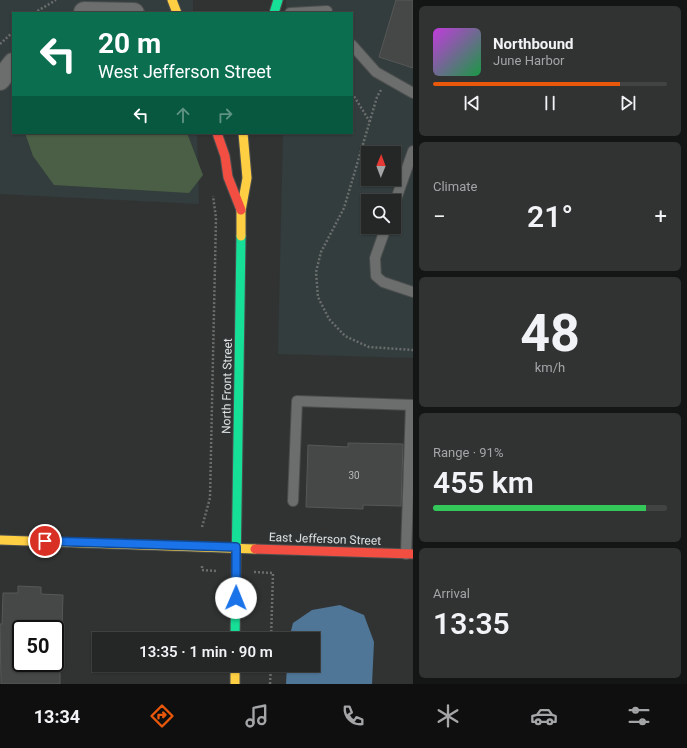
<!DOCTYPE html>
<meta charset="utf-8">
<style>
:root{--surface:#252626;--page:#313232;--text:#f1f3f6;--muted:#a3a5a7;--line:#424343;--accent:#ea580c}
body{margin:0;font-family:Roboto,sans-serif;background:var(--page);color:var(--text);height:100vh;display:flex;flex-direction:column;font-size:15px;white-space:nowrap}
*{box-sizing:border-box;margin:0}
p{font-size:13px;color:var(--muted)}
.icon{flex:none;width:22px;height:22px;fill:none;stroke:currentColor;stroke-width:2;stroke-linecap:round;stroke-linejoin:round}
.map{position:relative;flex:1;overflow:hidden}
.sheet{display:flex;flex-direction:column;gap:6px;padding:6px;background:#141515;width:274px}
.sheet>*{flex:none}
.banner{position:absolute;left:12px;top:12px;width:341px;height:122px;border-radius:0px;box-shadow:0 1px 3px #0004,0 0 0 1px var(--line);background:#0b6e4f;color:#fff;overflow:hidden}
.needle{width:26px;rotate:1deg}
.controls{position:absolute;left:361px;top:146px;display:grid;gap:8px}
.controls a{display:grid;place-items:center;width:40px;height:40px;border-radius:0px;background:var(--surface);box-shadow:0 1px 3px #0004,0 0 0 1px var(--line);font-size:20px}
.speed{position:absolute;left:12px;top:620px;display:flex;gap:8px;font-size:20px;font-weight:700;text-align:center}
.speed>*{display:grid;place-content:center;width:52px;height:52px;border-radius:50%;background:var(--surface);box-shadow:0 1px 3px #0004,0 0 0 1px var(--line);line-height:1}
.speed .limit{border:2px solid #111;border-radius:6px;background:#fff;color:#111}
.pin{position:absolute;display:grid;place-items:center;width:34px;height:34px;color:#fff;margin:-17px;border:2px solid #fff;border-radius:50%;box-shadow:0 1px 4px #0007}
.me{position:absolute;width:44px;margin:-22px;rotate:1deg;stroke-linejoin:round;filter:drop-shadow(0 0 3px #0008)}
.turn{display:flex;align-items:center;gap:14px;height:84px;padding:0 20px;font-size:18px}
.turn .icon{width:52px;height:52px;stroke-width:2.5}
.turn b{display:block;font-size:28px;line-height:34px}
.lanes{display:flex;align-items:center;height:38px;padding:0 20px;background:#0003;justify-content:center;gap:20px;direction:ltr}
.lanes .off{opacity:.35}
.big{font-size:30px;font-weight:600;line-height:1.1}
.sheet .widget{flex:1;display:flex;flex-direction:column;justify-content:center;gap:6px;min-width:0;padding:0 14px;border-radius:6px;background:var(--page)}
.sheet .dial{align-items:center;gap:0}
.dial b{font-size:52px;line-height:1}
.song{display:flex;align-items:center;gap:12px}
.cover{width:48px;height:48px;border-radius:6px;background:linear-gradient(135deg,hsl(290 70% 55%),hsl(140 70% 35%))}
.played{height:4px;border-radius:2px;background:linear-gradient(90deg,var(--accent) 80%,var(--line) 80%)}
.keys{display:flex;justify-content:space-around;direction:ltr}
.heat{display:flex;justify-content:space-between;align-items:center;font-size:22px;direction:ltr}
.charge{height:6px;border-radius:3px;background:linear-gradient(90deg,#34c759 91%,var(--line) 0)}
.trip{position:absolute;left:92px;top:632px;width:228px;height:40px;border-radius:0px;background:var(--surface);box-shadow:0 1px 3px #0004,0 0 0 1px var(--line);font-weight:600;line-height:40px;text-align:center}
.tabs{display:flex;height:64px;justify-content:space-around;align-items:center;background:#0f0f0f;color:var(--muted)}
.tabs .icon{width:28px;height:28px}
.tabs .current{color:var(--accent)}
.tabs b{font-size:18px;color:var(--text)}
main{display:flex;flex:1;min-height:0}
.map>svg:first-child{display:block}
</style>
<main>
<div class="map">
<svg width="413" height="684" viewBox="0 0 413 684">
<rect width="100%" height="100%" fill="#313333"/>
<g fill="#333d3d" fill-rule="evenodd">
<path d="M0 0H193V13H13V133H197L199 204 0 194Z"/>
<path d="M286 0H413V358L278 354 283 133H352V13H286ZM368 153H394V179H368ZM368 201H394V227H368Z"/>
</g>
<path fill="#4a5f45" d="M25 133H187L203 175 189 193 54 185 33 156Z"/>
<path fill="#4f7697" d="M340 605 364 615 374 642 372 684H286L287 665H313V639H289L293 623 312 610Z"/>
<g fill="#464847" stroke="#565857">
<path d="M396 0H413V68L379 57Z"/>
<path d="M348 443 403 444 401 506 363 505V509L306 507 308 445 348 447Z"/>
<path d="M18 586 41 587V594L63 595 62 629H21V663H60V684H1L0 624H2L3 593H18Z"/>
</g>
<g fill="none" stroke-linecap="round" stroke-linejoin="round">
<defs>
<g id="lane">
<path d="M290 13 327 11"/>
<path d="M352 45 376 72 413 93"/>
<path d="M394 205 413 151"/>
<path d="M386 227 375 258 376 276 383 282 413 292"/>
<path d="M293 501 297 401 413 405"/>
<path d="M406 554 411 405"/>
</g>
<g id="street">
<path d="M84 12 134 13"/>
<path d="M0 80 13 63"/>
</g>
<g id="fast">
<path d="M274 13 278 0"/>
<path d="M235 639 241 236"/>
</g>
<g id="slow">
<path d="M172 0 177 13"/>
<path d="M241 236V211L247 178 243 133"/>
<path d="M0 540 255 549"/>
<path d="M235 665V684"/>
</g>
<g id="jam">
<path d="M217 133 225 156 228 177 241 210"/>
<path d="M255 549 413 554"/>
</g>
</defs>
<use href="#lane" stroke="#4d4f4f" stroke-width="12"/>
<use href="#street" stroke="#4d4f4f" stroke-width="22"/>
<use href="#fast" stroke="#4d4f4f" stroke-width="11"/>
<use href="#slow" stroke="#4d4f4f" stroke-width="11"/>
<use href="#jam" stroke="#4d4f4f" stroke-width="11"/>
<g stroke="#6b6c6c" stroke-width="2.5" stroke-dasharray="2 2" stroke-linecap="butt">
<path d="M34 13 56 0"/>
<path d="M0 44 13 32"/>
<path d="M381 90 377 97 344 208 321 252 316 272 318 297 329 319 345 336 369 347 413 350"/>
<path d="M352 93 370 122"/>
<path d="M202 527 210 498 216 218 213 196"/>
<path d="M202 566V570L217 571"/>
<path d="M254 572 273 573 271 639"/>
<path d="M270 684 271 665"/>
</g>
<use href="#lane" stroke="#6c6d6d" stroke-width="10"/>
<use href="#street" stroke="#6c6d6d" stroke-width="20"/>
<use href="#fast" stroke="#16e098" stroke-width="9"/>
<use href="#slow" stroke="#ffcf43" stroke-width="9"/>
<use href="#jam" stroke="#f24e42" stroke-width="9"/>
</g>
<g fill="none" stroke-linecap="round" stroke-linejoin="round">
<defs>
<path id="route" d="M45 541 236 547V598"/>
</defs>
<use href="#route" stroke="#114b97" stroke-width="10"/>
<use href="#route" stroke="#1a73e8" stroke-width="7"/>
</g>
<g text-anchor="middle" stroke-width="4" stroke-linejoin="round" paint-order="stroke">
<g font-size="10" fill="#b8baba">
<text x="354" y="479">30</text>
</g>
<g font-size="12" fill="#dee0e0" stroke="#303434">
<text transform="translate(227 386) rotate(-89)" y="4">North Front Street</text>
<text transform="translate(325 539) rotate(2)" y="4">East Jefferson Street</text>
</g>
</g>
</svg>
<div class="controls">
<a><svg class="needle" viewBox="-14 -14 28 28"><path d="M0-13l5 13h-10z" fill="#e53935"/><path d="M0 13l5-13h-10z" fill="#a3a5a7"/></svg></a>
<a><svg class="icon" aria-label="search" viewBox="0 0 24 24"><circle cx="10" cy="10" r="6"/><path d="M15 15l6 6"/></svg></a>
</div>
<div class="speed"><div class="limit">50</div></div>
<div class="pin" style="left:45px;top:541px;background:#d93025"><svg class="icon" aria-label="arrive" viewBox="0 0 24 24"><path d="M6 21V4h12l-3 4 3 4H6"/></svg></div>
<svg class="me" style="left:236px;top:598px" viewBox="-20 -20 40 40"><circle r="19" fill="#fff"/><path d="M0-13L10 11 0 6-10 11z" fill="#1a73e8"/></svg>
<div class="trip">13:35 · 1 min · 90 m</div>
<div class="banner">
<div class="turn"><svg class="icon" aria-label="left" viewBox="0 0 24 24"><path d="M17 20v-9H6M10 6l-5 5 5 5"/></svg><div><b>20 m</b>West Jefferson Street</div></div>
<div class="lanes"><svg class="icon" aria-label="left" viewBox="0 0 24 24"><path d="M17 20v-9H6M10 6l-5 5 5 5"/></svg><svg class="icon off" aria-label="ahead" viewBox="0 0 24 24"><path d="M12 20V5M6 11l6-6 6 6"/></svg><svg class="icon off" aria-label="right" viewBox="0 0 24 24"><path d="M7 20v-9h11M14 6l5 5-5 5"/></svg></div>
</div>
</div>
<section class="sheet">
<div class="widget">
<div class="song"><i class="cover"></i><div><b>Northbound</b><p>June Harbor</p></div></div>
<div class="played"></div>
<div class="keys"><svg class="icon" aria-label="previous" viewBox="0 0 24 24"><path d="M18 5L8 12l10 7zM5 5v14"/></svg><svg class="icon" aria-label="pause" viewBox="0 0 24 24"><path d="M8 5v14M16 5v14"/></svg><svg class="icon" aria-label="next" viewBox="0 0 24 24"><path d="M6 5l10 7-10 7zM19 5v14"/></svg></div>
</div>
<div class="widget"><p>Climate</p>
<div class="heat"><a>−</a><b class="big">21°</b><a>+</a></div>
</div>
<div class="widget dial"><b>48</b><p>km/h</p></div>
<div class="widget"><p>Range · 91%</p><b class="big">455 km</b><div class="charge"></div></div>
<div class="widget"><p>Arrival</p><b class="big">13:35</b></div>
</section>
</main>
<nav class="tabs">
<b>13:34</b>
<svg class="icon current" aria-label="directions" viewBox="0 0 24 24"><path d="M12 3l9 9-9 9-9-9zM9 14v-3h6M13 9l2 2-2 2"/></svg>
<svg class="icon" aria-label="music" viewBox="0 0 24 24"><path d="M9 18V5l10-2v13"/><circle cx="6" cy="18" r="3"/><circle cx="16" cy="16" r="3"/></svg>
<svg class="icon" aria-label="phone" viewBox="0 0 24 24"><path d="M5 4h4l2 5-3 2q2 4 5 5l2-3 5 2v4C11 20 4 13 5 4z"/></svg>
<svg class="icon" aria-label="climate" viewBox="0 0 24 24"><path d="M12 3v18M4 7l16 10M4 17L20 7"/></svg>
<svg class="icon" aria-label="car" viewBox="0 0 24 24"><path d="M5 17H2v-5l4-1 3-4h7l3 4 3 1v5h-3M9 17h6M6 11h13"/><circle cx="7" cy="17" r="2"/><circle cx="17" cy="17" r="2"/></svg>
<svg class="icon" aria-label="filters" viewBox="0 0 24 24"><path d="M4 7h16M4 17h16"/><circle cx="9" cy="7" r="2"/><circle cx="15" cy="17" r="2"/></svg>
</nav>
